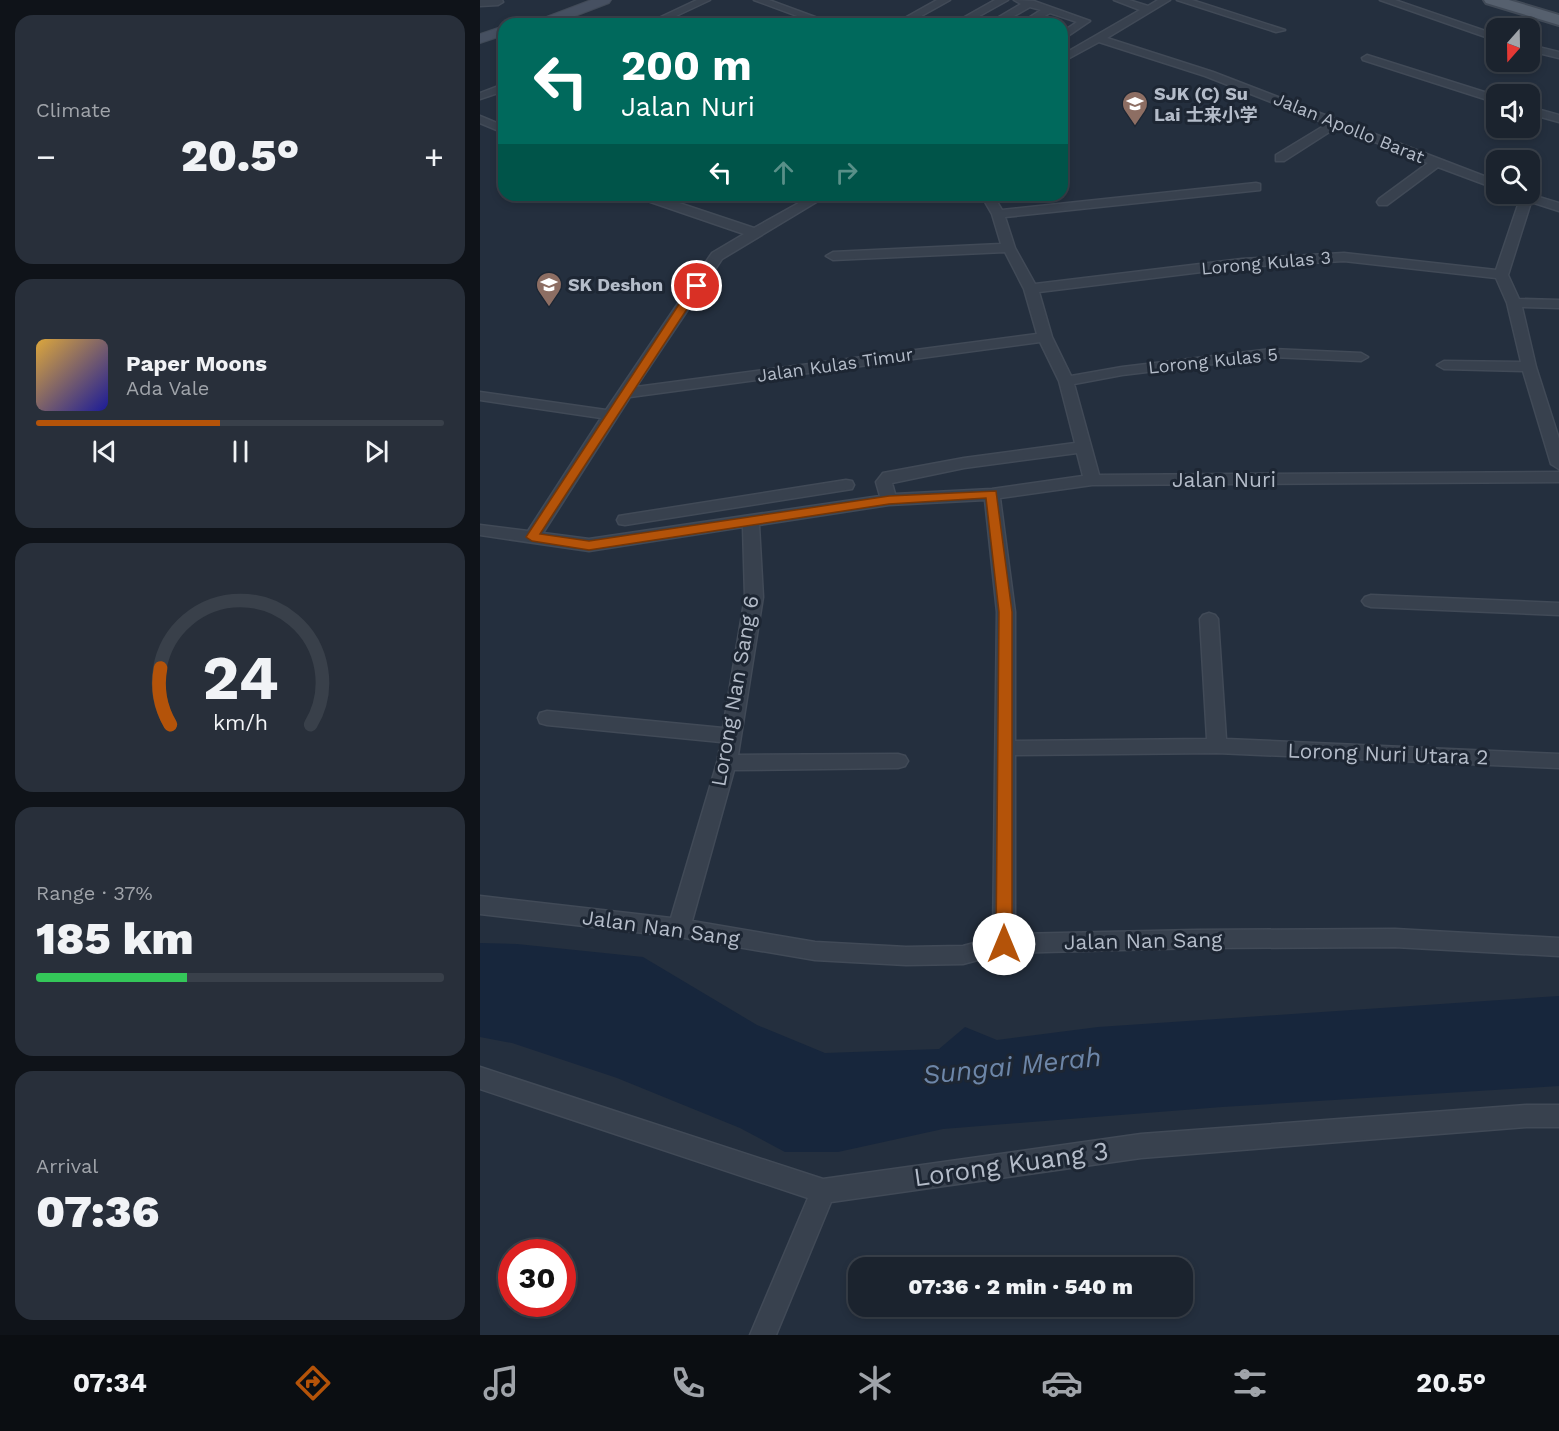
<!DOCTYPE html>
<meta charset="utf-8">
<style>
:root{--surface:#1b232e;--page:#282f3a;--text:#f1f3f6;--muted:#a0a4aa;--line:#39404a;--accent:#b45309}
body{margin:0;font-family:"Work Sans","Noto Sans SC",sans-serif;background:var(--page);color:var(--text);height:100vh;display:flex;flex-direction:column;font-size:22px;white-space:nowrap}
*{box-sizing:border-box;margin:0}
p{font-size:20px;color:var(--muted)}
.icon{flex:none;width:33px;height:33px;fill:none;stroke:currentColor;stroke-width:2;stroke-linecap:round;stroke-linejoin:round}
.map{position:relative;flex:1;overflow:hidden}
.details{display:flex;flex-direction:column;gap:15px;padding:15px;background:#0f1319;width:480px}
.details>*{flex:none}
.guide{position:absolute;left:18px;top:18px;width:570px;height:183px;border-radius:18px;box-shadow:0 3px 9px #0003,0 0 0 2px var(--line);background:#00695c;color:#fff;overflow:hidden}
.needle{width:39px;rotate:200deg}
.tools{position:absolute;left:1006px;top:18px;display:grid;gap:12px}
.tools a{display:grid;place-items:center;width:54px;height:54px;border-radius:12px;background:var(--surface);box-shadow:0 3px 9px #0003,0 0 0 2px var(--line);font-size:30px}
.speed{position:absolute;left:18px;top:1239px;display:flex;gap:12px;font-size:30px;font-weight:700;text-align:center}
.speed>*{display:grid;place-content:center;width:78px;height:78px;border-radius:50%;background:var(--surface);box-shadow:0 3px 9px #0003,0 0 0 2px var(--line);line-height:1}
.speed .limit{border:9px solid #d22;background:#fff;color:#111}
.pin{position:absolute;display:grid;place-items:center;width:51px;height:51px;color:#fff;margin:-26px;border:3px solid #fff;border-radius:50%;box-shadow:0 2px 6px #0007}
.me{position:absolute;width:66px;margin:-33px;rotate:0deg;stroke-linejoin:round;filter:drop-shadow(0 0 4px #0008)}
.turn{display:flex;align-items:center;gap:21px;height:126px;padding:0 24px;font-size:27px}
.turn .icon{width:78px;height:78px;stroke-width:2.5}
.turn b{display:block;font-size:42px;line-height:51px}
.lanes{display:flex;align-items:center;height:57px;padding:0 24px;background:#0003;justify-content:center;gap:30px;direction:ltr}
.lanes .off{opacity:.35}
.big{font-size:45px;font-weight:800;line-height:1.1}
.details .widget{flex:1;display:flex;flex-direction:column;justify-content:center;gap:9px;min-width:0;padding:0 21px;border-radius:18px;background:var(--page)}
.details .dial{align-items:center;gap:0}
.dial svg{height:156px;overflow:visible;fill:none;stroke:var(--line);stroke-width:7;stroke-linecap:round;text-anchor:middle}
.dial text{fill:var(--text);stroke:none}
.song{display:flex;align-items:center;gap:18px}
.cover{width:72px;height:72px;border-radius:9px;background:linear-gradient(135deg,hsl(40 70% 55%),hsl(240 70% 35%))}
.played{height:6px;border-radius:3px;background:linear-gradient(90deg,var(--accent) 45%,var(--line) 45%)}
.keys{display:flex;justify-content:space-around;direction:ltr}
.heat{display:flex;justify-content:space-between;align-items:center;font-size:33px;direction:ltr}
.charge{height:9px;border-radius:4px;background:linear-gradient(90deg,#34c759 37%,var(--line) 0)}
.trip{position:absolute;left:368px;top:1257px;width:345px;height:60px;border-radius:18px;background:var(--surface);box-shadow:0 3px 9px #0003,0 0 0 2px var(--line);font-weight:800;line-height:60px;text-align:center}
.tab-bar{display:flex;height:96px;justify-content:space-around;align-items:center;background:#0b0e12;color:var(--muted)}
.tab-bar .icon{width:42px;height:42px}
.tab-bar .active{color:var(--accent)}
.tab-bar b{font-size:27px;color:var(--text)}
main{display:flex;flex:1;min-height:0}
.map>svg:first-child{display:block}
</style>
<main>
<section class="details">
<div class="widget"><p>Climate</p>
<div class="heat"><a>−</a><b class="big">20.5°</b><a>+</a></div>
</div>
<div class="widget">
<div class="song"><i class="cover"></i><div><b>Paper Moons</b><p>Ada Vale</p></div></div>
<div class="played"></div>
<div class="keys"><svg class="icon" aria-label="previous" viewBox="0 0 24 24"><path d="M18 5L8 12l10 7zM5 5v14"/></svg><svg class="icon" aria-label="pause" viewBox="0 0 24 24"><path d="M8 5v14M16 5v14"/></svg><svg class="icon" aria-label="next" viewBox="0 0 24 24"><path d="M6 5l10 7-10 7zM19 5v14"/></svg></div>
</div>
<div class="widget dial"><svg viewBox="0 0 100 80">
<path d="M14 69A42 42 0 1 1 86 69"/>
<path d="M14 69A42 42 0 0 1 9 40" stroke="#b45309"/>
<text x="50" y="56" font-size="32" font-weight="700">24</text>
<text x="50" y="72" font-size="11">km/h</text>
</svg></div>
<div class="widget"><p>Range · 37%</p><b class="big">185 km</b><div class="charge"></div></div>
<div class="widget"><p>Arrival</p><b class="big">07:36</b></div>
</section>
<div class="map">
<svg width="1079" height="1335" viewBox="0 0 1079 1335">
<rect width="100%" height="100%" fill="#242f3e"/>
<path fill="#17263c" d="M0 943 37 944 163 957 277 1025 345 1053 459 1049 485 1027 517 1040 618 1027 1079 996V1086L742 1107 463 1129 358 1152H305L260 1128 137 1078 32 1043 0 1037Z"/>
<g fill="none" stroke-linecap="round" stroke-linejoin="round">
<defs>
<g id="street">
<path d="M0 0H22L23 2 18 5 0 6Z"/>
<path d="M217 0H230L179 24H166Z"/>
<path d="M274 0H289L354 24H339Z"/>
<path d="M457 0H470L427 24H414Z"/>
<path d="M515 0H528L485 24 474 23Z"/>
<path d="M534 0 554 1 610 21 582 40V32L597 22 570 13 551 24H539L561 10 550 7 520 24H507L541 4Z"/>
<path d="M634 0H649L668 6 678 0H690L627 38 733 72 1017 181V189L958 167 907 205H899L897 202 899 199 948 163 857 127 804 161H796V155L847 124 725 76 619 42 582 62V55L660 10Z"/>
<path d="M697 0H712L805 30 796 32Z"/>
<path d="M900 0H915L1017 35V41Z"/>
<path d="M1050 45 1079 52V58L1050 51Z"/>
<path d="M887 55 1017 96V103L883 60 882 58Z"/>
<path d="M24 84V91L0 99V93Z"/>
<path d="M1050 107 1079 115V122L1050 114Z"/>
<path d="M0 116 24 126V133L0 123Z"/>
<path d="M776 183 780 184V190L525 217 535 248 555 284 762 259 864 253 1016 270 1040 199 1032 194H1049L1079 203V211L1051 202 1028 275 1039 299 1079 300V308L1042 307 1056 367 1079 439V469L1071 464 1043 371 964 369 957 365 964 361 1041 362 1027 303 1016 278 864 261 762 267 559 292 572 337 591 376 642 367 792 349 881 353 888 357 881 361 792 357 642 375 594 384 619 475 1079 472V482L612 485 520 498 535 612V741L727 739 720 619 723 615 729 613 735 615 738 619 746 739 1079 754V768L737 753 535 755V934L717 930 915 929 1079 938V956L915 947 717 948 524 953 483 964 426 965 335 960 199 937 0 914V896L191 918 237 763 241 742 67 725 60 723 58 718 60 713 67 711 243 728 265 597 263 527 109 551 0 535V525L48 531 121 418 0 400V392L126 410 232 253 264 234 159 198 157 195H175L274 228 333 195H348L242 259 156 387 557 334 544 289 525 252 353 260 346 256 353 252 521 244 512 214 501 195H513L522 210ZM560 342 579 381 595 443 484 458 403 473 396 482 400 496 109 539 63 533 150 397ZM597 453 603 476 512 489 415 494 412 483 484 468ZM505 500 517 612 513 938 483 946 426 947 335 942 212 921 254 770 418 768 425 766 428 761 425 756 418 754 258 755 283 597 279 525 409 505Z"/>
<path d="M366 480 372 481 374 485 372 489 145 525 139 524 137 520 139 516 145 515Z"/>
<path d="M891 595 1079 603V615L891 607 885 605 882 601 885 597Z"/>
<path d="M0 1067 343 1179 661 1134 1046 1105H1079V1127H1046L661 1158 351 1202 296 1335H270L328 1198 0 1089Z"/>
</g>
<g id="secondary">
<path d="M111 0H131L129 3 74 24H54L56 21Z"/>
<path d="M24 26V35L0 43V34Z"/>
</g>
<path id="primary" d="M1004 0H1029L1079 15V25L1006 3Z"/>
</defs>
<use href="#street" stroke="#414a57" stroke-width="3"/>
<use href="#secondary" stroke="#414a57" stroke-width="2"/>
<use href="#primary" stroke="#414a57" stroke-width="4"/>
<use href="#street" fill="#38414e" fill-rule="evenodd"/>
<use href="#secondary" fill="#465061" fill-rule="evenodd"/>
<use href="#primary" fill="#56606e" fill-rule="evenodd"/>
</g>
<path fill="#b45309" stroke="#753606" stroke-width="1.5" d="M213 283 222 286 60 534 109 541 409 496 516 491 532 612V944L530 949 524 951 519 949 516 944 519 612 506 498 409 504 109 550 52 541 46 537Z"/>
<defs>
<symbol id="school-pin" viewBox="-11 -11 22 30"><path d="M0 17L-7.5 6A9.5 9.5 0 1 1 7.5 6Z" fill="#8d6e63" stroke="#1d2633"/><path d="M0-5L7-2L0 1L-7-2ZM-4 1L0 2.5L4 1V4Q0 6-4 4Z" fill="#fff"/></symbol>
</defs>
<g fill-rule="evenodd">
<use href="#school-pin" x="640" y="89" width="30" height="40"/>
<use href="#school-pin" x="54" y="270" width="30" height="40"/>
</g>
<g text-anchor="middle" stroke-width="6" stroke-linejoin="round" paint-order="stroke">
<g font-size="18" font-weight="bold" fill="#b4bcc9" stroke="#1d2633" text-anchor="start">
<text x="674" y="100">SJK (C) Su<tspan x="674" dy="21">Lai 士来小学</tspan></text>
<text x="88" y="291">SK Deshon</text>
</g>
<g font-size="18" fill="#b4bcc9" stroke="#1d2633">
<text transform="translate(869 128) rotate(22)" y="6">Jalan Apollo Barat</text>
<text transform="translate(786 263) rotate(-5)" y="6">Lorong Kulas 3</text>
<text transform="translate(733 361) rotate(-6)" y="6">Lorong Kulas 5</text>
<text transform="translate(355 365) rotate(-8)" y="6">Jalan Kulas Timur</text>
</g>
<g font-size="21" fill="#b4bcc9" stroke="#1d2633">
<text x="744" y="487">Jalan Nuri</text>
<text transform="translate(255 691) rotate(-80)" y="7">Lorong Nan Sang 6</text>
<text transform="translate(908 754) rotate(2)" y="7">Lorong Nuri Utara 2</text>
<text transform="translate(181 928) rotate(8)" y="7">Jalan Nan Sang</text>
<text transform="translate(663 941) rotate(-1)" y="7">Jalan Nan Sang</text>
</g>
<g font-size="26" fill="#b4bcc9" stroke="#1d2633">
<text transform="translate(531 1164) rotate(-8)" y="9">Lorong Kuang 3</text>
</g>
<g font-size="27" font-style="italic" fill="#6d86a8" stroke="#1d2633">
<text transform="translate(532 1066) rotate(-6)" y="9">Sungai Merah</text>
</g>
</g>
</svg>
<div class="tools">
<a><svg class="needle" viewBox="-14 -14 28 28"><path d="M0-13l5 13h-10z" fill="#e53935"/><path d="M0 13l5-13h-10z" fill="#a0a4aa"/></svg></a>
<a><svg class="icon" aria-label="sound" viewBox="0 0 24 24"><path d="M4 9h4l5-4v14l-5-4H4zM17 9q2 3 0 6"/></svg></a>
<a><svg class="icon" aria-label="search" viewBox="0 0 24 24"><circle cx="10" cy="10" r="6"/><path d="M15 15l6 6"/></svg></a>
</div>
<div class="speed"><div class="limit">30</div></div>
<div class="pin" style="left:217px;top:286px;background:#d93025"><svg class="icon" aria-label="arrive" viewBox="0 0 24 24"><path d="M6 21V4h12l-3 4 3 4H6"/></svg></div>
<svg class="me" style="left:524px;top:944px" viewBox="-20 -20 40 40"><circle r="19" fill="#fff"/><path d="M0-13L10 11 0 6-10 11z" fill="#b45309"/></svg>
<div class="trip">07:36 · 2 min · 540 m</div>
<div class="guide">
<div class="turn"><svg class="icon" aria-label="left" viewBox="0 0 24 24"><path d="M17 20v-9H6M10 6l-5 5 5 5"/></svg><div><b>200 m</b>Jalan Nuri</div></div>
<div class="lanes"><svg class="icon" aria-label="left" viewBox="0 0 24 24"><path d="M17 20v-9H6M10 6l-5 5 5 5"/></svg><svg class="icon off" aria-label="ahead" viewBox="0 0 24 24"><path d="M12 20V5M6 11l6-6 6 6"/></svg><svg class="icon off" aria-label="right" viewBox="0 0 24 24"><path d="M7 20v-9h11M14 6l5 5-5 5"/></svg></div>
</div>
</div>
</main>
<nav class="tab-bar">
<b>07:34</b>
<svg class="icon active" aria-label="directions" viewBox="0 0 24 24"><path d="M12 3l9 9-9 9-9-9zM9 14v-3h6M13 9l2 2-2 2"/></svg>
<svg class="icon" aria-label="music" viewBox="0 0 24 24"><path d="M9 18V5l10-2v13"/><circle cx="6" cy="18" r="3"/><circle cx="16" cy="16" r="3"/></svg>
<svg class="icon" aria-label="phone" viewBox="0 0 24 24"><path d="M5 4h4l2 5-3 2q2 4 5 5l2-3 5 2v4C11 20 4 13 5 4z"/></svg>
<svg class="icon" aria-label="climate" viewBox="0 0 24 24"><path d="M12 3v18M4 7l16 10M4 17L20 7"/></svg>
<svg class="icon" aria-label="car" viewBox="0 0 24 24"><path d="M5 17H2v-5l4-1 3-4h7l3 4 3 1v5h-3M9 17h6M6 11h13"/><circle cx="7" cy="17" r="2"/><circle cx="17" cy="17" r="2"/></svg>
<svg class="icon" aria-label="filters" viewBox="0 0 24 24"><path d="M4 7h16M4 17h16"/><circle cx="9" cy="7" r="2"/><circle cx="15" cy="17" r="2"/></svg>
<b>20.5°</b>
</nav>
